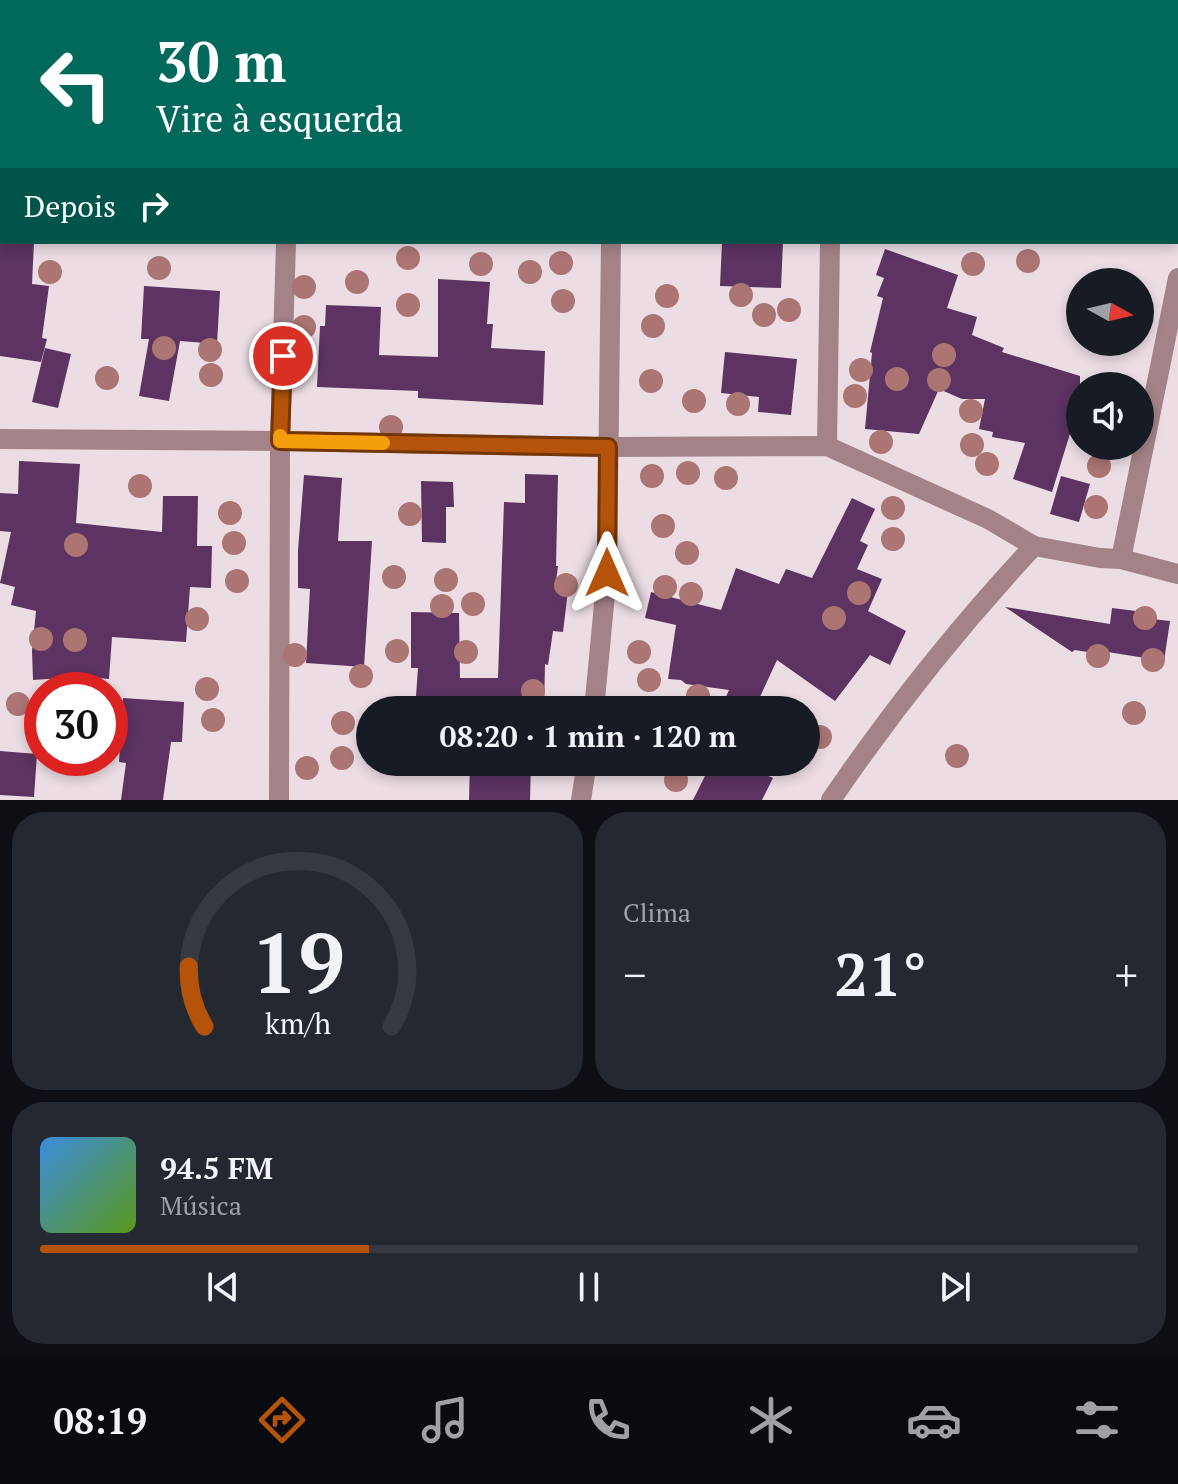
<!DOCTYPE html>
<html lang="pt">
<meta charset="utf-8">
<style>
:root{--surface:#171b24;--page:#242831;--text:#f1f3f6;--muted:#9ea1a6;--line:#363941;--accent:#b45309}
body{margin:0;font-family:"PT Serif",serif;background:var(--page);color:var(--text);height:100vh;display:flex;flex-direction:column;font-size:30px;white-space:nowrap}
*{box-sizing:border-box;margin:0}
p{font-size:26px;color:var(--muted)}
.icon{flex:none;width:44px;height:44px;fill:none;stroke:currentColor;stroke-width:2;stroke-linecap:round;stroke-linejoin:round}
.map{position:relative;height:800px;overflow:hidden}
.sheet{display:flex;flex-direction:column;gap:12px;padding:12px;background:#0d0f14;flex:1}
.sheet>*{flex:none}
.guide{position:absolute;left:0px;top:0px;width:1178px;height:244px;box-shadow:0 4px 12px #0003;background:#00695c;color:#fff;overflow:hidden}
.needle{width:52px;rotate:98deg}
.tools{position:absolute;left:1066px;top:268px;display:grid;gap:16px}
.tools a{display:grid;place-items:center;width:88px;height:88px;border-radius:50%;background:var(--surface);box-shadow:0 4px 12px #0003;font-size:40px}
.speed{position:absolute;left:24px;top:672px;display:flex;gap:16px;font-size:40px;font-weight:700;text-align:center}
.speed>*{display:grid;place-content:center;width:104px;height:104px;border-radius:50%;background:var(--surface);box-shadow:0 4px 12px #0003;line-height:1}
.speed .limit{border:12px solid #d22;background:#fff;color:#111}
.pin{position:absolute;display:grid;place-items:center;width:68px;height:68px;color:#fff;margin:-34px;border:4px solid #fff;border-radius:50%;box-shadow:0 2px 8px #0007}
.me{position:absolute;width:88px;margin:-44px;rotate:0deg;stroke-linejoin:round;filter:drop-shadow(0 0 6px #0008)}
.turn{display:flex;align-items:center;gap:28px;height:168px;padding:0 24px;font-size:36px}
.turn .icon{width:104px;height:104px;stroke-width:2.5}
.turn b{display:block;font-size:56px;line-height:68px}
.then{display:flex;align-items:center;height:76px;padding:0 24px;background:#0003;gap:16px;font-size:30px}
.big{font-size:60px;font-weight:800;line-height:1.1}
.sheet .widget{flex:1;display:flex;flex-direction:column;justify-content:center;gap:12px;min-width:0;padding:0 28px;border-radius:32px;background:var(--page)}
.sheet .dial{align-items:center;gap:0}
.dial svg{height:208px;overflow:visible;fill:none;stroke:var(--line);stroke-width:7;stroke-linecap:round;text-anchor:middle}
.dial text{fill:var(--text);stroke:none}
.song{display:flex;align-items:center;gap:24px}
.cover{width:96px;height:96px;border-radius:12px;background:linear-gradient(135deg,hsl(210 70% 55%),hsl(90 70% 35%))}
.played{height:8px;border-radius:4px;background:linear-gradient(90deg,var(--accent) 30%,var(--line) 30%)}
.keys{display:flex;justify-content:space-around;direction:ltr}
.heat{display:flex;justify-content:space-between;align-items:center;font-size:44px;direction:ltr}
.sheet .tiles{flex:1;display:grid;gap:12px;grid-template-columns:1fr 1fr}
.widget:last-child{grid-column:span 2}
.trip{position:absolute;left:356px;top:696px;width:464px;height:80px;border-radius:40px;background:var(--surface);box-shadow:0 4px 12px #0003;font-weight:800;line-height:80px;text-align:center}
.menu{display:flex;height:128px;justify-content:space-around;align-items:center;background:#090b0e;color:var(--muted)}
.menu .icon{width:56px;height:56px}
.menu .current{color:var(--accent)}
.menu b{font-size:36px;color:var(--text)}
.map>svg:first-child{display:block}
</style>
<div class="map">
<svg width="1178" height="800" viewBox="0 0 1178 800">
<rect width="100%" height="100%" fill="#ecdde5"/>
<g fill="#5c3361">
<path d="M0 242H34L32 284 49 286 42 338 47 339 41 362 0 356Z"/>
<path d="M722 242H783L781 288 720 286Z"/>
<path d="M885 249 958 275 947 308 977 317 972 335 1004 348 1002 352 1080 376V411L1076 425 1073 424 1052 492 1013 479 1025 443 992 437 993 432 979 429 985 399H962L939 389 919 434 865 429 872 353 870 352 883 298 877 296 884 278 876 275Z"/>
<path d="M438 279 490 282 487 324H493L491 348 545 351 543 405 418 398V391L317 387 320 326H325L326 305 381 307 379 355 438 357Z"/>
<path d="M144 286 220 291 217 344 180 341 169 401 139 396 149 339H141Z"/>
<path d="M45 348 71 354 58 408 32 402Z"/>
<path d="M725 352 797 359 791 415 758 412 759 397 721 393Z"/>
<path d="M19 461 80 464 76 523 162 532 163 496H198L197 546H212L211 588 190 587 186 642 112 637 109 679 62 675V678L33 680 32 651 36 611 11 605 15 587 0 583 11 532 0 531V493L18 494Z"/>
<path d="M525 474 558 475 556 566H558L555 589 568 591 563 632 553 631 548 665 545 664 544 710H415L418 668H411V612L459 613 460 678H498L504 502 525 503Z"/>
<path d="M304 475 342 478 338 541H372L364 667 306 663 310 589 298 588V550Z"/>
<path d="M1061 476 1090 484 1079 522 1050 514Z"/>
<path d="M421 481 453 482 454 507H446V543L422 542Z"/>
<path d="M852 498 875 509 860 541 868 545 857 569 882 579 868 611 906 631 890 665 870 655 835 701 777 660 754 710H720L729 690 686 684 681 680 668 679 676 625 645 618 651 592 721 610 736 568 779 584 786 569 812 578Z"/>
<path d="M1005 607 1110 624 1112 608 1144 612 1143 618 1170 621 1164 661 1095 650 1094 653 1075 650 1072 652Z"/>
<path d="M123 698 184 702 182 742H171L163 800H121L126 763 119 762Z"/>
<path d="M0 751 37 754 34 797 0 795Z"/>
<path d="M470 762H531L530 800H469Z"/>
<path d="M712 762H735L773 778 762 800H693Z"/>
</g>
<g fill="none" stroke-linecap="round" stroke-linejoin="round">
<g stroke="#a38388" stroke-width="20">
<path d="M293 2V0"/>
<path d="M615 2V0"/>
<path d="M833 2V0"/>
<path d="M0 439 280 441 608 447 827 446 988 519 1034 546"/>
<path d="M827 446 830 242"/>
<path d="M1121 559 1178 278"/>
<path d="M594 710 607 573 611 242"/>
<path d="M279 800 280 441 286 242"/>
<path d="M581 800 587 762"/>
<path d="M831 800C891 712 961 624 1034 546L1100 558 1121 559 1178 574"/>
</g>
</g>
<g fill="#ab7574">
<circle cx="408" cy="258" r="12"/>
<circle cx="1028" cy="261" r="12"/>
<circle cx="561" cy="263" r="12"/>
<circle cx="481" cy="264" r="12"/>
<circle cx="973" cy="264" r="12"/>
<circle cx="159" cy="268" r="12"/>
<circle cx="50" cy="272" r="12"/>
<circle cx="530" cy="272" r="12"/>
<circle cx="357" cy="282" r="12"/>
<circle cx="304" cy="287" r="12"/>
<circle cx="741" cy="295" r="12"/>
<circle cx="667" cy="296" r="12"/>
<circle cx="563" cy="301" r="12"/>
<circle cx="408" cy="305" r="12"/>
<circle cx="789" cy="310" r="12"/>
<circle cx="764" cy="315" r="12"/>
<circle cx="653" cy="326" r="12"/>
<circle cx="304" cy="327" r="12"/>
<circle cx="164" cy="348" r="12"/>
<circle cx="210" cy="350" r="12"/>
<circle cx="944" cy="355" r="12"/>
<circle cx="297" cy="366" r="12"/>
<circle cx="861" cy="370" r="12"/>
<circle cx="211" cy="375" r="12"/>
<circle cx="107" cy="378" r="12"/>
<circle cx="897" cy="379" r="12"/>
<circle cx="939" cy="380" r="12"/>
<circle cx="651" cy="381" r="12"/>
<circle cx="855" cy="396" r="12"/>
<circle cx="694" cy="401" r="12"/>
<circle cx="738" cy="404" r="12"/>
<circle cx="971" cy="411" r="12"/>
<circle cx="391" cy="427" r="12"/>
<circle cx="881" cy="442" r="12"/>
<circle cx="972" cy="445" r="12"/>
<circle cx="987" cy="464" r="12"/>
<circle cx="1099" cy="466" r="12"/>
<circle cx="688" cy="473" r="12"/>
<circle cx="652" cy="476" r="12"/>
<circle cx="726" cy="478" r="12"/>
<circle cx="140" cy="486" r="12"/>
<circle cx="1096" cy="507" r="12"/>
<circle cx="893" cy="508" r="12"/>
<circle cx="230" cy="513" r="12"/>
<circle cx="410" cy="514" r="12"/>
<circle cx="663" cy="526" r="12"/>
<circle cx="893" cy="539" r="12"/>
<circle cx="234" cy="543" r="12"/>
<circle cx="76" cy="545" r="12"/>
<circle cx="687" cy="553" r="12"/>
<circle cx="394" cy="577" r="12"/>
<circle cx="446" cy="580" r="12"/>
<circle cx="237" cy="581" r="12"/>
<circle cx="566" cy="585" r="12"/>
<circle cx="665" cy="587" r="12"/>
<circle cx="859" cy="593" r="12"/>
<circle cx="691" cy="594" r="12"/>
<circle cx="473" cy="604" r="12"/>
<circle cx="442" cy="606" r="12"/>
<circle cx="834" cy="618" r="12"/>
<circle cx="1145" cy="618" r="12"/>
<circle cx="197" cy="619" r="12"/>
<circle cx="41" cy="639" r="12"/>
<circle cx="75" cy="640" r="12"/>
<circle cx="397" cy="651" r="12"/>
<circle cx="466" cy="652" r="12"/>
<circle cx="639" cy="652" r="12"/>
<circle cx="295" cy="655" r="12"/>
<circle cx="1098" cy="656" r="12"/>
<circle cx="1153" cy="660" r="12"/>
<circle cx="361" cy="676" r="12"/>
<circle cx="649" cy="680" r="12"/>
<circle cx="207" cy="689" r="12"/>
<circle cx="533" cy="691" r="12"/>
<circle cx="698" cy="696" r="12"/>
<circle cx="18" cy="704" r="12"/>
<circle cx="1134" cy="713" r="12"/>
<circle cx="213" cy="720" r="12"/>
<circle cx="343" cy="723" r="12"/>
<circle cx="820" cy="737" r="12"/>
<circle cx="957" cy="756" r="12"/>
<circle cx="342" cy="758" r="12"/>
<circle cx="307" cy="768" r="12"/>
<circle cx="676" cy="780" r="12"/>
</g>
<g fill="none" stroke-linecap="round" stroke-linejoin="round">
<defs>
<path id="route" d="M283 356 280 441 608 447 607 573"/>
</defs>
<use href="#route" stroke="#753606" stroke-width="20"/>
<use href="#route" stroke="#b45309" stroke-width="14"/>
<path stroke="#f59e0b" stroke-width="14" d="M280 436V441L383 443"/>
</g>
</svg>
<div class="tools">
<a><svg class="needle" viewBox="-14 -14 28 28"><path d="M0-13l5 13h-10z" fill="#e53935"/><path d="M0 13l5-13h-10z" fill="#9ea1a6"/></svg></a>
<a><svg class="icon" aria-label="sound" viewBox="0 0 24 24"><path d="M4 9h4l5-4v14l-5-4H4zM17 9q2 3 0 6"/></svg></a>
</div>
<div class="speed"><div class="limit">30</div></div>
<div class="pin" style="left:283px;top:356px;background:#d93025"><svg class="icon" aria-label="arrive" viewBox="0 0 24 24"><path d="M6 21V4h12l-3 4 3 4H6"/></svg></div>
<svg class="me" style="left:607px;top:573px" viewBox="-20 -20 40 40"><path d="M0-17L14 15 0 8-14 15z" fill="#b45309" stroke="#fff" stroke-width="4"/></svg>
<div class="trip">08:20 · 1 min · 120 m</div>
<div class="guide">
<div class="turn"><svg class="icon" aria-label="left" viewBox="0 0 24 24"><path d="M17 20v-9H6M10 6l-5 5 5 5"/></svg><div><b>30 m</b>Vire à esquerda</div></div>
<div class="then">Depois<svg class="icon" aria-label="right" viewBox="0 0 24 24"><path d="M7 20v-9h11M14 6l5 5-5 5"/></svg></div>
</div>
</div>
<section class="sheet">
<div class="tiles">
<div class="widget dial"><svg viewBox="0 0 100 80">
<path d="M14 69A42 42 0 1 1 86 69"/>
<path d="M14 69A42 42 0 0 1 8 46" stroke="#b45309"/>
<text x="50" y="56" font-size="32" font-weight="700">19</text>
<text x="50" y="72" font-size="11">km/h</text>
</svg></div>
<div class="widget"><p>Clima</p>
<div class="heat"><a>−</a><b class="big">21°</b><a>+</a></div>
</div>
<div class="widget">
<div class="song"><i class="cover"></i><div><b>94.5 FM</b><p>Música</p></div></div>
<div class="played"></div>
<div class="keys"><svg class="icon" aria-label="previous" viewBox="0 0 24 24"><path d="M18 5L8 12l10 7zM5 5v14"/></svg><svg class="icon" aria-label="pause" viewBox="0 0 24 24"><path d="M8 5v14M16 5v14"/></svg><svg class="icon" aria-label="next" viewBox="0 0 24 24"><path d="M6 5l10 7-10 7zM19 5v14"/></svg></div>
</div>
</div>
</section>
<nav class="menu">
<b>08:19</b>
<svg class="icon current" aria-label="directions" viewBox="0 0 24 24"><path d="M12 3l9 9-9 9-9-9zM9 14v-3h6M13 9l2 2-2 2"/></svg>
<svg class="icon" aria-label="music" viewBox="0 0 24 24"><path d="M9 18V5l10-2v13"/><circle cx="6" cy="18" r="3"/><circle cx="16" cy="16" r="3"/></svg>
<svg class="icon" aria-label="phone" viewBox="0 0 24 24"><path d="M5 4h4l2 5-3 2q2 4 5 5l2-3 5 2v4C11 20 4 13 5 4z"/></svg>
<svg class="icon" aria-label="climate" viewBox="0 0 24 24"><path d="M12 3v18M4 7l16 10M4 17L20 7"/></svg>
<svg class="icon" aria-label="car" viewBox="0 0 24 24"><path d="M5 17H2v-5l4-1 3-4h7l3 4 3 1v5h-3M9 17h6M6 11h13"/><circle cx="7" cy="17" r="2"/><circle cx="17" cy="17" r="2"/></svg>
<svg class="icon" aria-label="filters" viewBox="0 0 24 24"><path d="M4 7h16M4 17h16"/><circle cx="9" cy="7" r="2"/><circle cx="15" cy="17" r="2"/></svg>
</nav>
